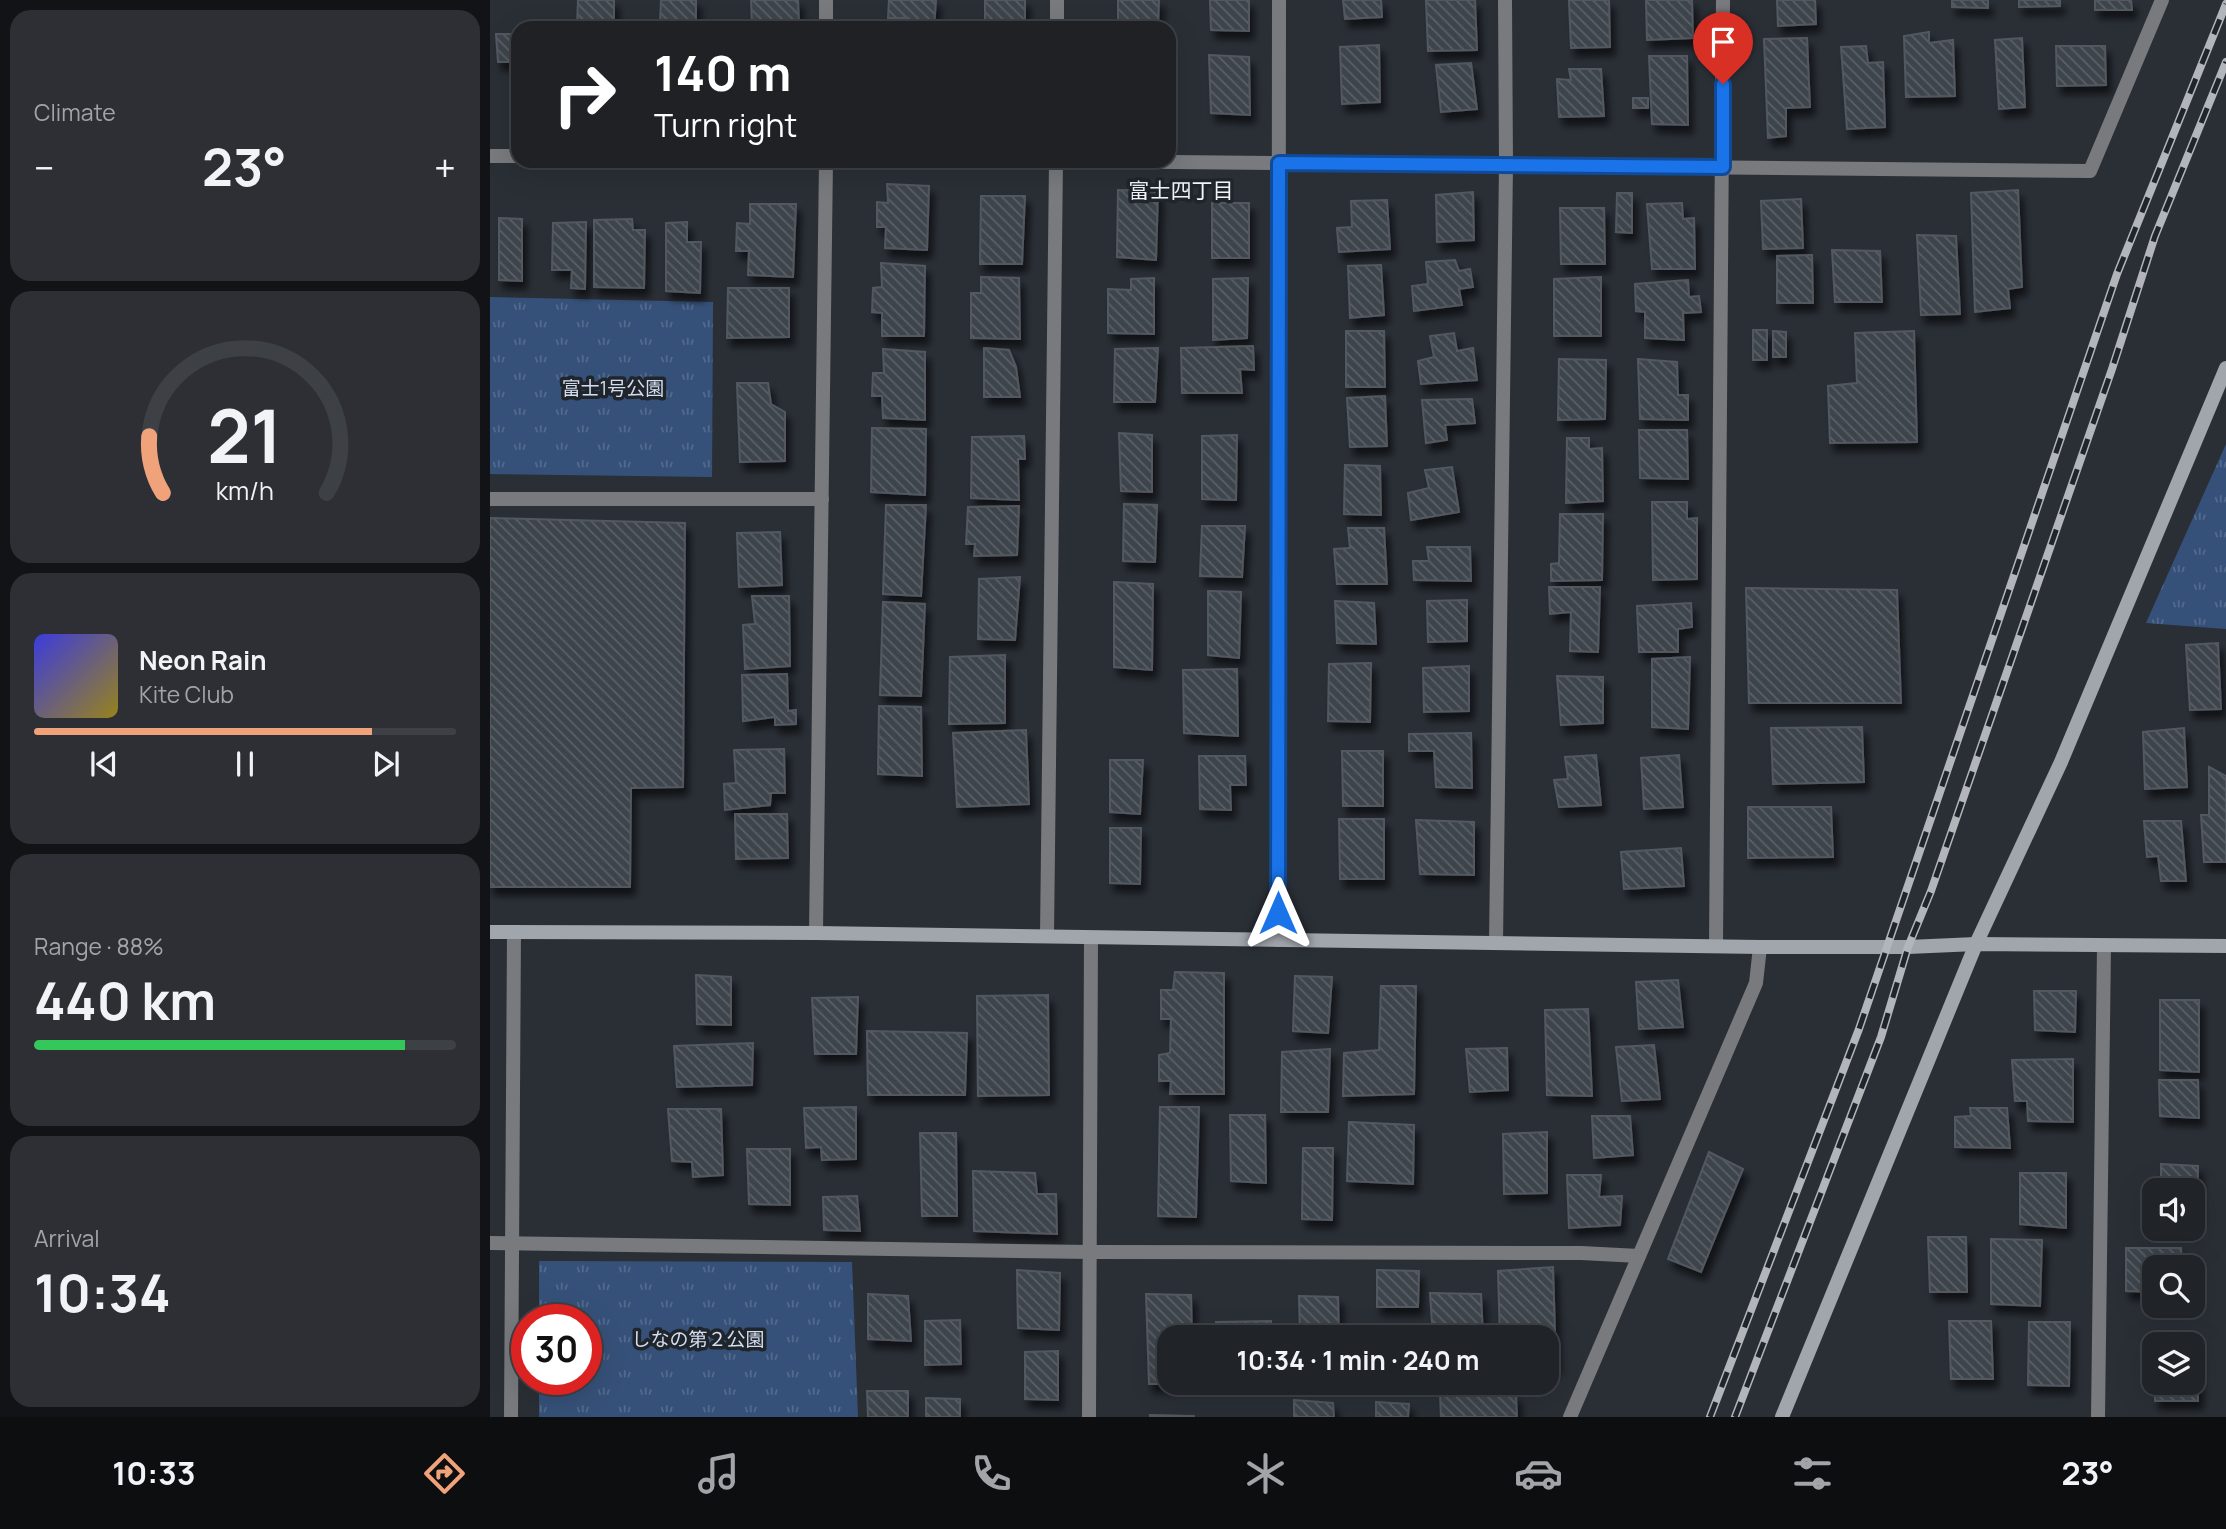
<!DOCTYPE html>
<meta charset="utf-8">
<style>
:root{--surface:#202328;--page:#2d2f34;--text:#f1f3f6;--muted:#a2a4a8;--line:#3d4045;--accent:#f0a27a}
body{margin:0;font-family:Manrope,"Noto Sans JP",sans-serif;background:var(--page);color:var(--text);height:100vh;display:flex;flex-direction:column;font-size:26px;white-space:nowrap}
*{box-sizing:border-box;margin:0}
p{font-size:23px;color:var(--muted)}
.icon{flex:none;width:38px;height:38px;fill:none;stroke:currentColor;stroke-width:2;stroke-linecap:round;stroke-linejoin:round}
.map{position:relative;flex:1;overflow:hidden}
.sheet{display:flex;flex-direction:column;gap:10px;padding:10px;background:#121316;width:490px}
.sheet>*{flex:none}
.top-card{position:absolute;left:21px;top:21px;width:665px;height:147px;border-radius:21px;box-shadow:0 7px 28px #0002,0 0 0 2px var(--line);background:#202124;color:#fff;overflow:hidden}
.buttons{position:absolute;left:1652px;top:1178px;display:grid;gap:14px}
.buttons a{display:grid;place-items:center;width:63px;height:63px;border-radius:14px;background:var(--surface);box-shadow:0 7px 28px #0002,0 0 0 2px var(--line);font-size:35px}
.speed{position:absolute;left:21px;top:1304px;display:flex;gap:14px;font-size:35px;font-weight:700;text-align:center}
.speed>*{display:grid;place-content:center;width:91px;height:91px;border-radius:50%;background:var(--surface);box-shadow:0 7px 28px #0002,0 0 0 2px var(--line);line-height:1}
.speed .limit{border:10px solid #d22;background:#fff;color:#111}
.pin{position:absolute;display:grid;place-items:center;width:60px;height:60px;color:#fff;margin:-72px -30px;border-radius:50% 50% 50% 0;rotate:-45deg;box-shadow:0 0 7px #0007}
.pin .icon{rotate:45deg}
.me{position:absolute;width:77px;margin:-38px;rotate:0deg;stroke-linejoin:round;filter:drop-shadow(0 0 5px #0008)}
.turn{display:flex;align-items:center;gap:24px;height:147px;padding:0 28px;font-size:32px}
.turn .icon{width:91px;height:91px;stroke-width:2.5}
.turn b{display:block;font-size:49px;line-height:60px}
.big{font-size:52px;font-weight:700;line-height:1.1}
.sheet .card{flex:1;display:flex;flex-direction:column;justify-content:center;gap:10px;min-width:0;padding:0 24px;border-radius:21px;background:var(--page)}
.sheet .dial{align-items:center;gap:0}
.dial svg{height:182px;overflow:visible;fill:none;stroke:var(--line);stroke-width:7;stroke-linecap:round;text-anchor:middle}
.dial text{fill:var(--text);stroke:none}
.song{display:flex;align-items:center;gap:21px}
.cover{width:84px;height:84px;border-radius:10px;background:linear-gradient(135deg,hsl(240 70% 55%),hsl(50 70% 35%))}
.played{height:7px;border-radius:4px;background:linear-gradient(90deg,var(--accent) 80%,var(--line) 80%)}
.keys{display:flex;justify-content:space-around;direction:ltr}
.heat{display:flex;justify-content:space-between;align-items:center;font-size:38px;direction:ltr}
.charge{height:10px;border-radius:5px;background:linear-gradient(90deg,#34c759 88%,var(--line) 0)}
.trip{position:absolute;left:667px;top:1325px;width:402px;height:70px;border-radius:21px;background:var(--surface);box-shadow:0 7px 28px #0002,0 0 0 2px var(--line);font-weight:700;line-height:70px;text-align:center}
.menu{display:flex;height:112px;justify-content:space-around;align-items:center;background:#0d0e10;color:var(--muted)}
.menu .icon{width:49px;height:49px}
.menu .active{color:var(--accent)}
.menu b{font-size:32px;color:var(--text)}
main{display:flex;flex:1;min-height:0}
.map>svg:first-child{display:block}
</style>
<main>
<section class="sheet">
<div class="card"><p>Climate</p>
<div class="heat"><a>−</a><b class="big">23°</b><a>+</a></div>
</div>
<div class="card dial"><svg viewBox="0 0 100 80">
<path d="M14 69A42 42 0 1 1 86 69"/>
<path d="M14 69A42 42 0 0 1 8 44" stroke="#f0a27a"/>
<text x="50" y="56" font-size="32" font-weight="700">21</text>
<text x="50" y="72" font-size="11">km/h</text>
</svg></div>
<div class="card">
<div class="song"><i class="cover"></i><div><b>Neon Rain</b><p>Kite Club</p></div></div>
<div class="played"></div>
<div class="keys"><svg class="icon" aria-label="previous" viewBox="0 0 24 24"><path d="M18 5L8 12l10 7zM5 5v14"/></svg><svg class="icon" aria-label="pause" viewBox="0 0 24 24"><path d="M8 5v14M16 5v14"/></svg><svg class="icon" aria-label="next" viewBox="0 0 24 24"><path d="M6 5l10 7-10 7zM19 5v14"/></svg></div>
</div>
<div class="card"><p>Range · 88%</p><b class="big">440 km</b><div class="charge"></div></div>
<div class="card"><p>Arrival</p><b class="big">10:34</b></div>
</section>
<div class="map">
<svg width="1736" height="1417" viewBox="0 0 1736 1417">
<defs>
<pattern id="park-tufts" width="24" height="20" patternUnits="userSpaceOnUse" patternTransform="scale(1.75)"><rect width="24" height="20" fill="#365179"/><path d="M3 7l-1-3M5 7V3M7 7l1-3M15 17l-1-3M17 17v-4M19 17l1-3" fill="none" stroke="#536a8d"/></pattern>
<pattern id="building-back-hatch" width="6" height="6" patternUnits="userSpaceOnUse" patternTransform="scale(1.75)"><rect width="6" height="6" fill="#3e444c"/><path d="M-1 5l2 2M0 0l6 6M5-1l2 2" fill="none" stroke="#5a5f67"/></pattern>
<filter id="shadow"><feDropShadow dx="4.5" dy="8" stdDeviation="3.5" flood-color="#0009"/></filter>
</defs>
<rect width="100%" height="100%" fill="#2a2f36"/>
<g fill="url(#park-tufts)">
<path d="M0 297 223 302 222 477 0 474Z"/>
<path d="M1736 444V629L1656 623Z"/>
<path d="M49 1261 362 1262 368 1417H49V1379H96V1320L49 1319Z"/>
</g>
<g fill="url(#building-back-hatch)" stroke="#535861" stroke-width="2" filter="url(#shadow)">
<path d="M88 0H124V28L87 26Z"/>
<path d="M171 0H206V22L170 21Z"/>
<path d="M261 0H308L309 23 262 25Z"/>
<path d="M399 0H446L444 28H419V18H398Z"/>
<rect x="495" y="0" width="40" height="28"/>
<path d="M628 0H669L668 28H628Z"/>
<path d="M720 0H759V31L721 30Z"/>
<path d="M853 0H891L892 17 855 19Z"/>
<path d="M936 0H985L987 50 938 51Z"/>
<path d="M1079 0H1119L1120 47 1081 48Z"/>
<path d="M1156 0H1202L1203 38 1157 40Z"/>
<path d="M1287 0H1325L1326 24 1288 26Z"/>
<path d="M1462 0H1498V8L1462 7Z"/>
<path d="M1529 0H1570V6L1529 7Z"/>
<path d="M1605 0H1641L1642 10H1605Z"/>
<path d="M1439 32V43L1463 40 1465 96 1416 97 1414 36Z"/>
<path d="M6 34H28V62H8Z"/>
<path d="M1317 38 1320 107 1296 108V136L1278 138 1274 39Z"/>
<path d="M1532 38 1535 107 1509 109 1505 40Z"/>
<path d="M889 45 890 102 852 104 850 47Z"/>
<path d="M1376 46 1378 63 1393 62 1395 127 1357 129 1351 47Z"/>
<path d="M1566 46H1615L1616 85 1567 86Z"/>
<path d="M719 55 759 57 760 115 721 113Z"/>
<path d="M1159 56H1197L1198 125 1162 124Z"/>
<path d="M981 63 987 109 951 112 946 65Z"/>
<path d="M1079 69H1111L1114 116 1069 117 1067 79 1081 80Z"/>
<rect x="1143" y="98" width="15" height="10"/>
<path d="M397 184 439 186 437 250 395 248 396 227H387V202L398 203Z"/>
<path d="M628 190 668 191 666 260 627 257Z"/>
<path d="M1528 190 1532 287 1518 289 1520 308 1485 312 1481 193Z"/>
<path d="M983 192 984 240 947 242 946 195Z"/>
<path d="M1127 193H1142V233L1126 232Z"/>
<path d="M491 196H535L532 264H490Z"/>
<path d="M1311 199 1313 248 1273 249 1271 201Z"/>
<path d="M897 200 900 249 849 252 847 228 862 227 861 201Z"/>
<rect x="722" y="203" width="37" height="55"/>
<path d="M1192 203 1193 219 1204 218 1205 269H1162L1157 204Z"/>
<path d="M260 204H306L303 277 258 275 259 251H246L247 223 260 224Z"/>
<path d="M1070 208H1114L1115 264H1071Z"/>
<path d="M9 218 32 219V281L9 280Z"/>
<path d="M142 219 143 230H155L154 288 104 287V220Z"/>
<path d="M96 222 95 289 81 288 82 270H62L63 223Z"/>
<path d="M197 222V242H211L210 293 176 291V223Z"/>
<path d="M1427 235 1466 236 1470 314 1431 315Z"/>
<path d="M1342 250 1390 251 1392 302H1345Z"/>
<path d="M1322 255 1323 303H1287V256Z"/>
<path d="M965 260 969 271 980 269 983 287 969 289 972 305 924 311 922 286 938 284 936 262Z"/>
<path d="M391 263 435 266 434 336H392V313L382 312 383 288 392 287Z"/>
<path d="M891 265 894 315 860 318 858 266Z"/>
<path d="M491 277 529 278 530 339 481 338V293H491Z"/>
<path d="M1111 277V336H1064V279Z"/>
<path d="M664 278V334L618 333V289L641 290V279Z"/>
<path d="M758 278 757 338 723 340V279Z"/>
<path d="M1198 280 1199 297 1209 296 1211 312 1193 313 1194 340 1155 338V312L1146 311 1145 284Z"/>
<path d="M238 288H299V337L237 338Z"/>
<rect x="1263" y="330" width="14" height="30"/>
<path d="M856 331H894L895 387H856Z"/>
<path d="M1283 331 1296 332V357H1283Z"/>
<path d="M1424 331 1427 442 1340 443 1338 386 1367 383 1365 333Z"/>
<path d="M964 333 967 351 983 348 987 380 931 384 928 361 944 357 940 336Z"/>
<path d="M763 346 764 370 750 369 752 393H692L691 348Z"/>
<path d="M494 348 519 350 526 367 530 397H494Z"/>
<path d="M668 348 665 402H624L625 349Z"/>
<path d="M393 349 435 352V420L393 418 392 396H382L383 373H394Z"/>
<path d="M1069 359 1116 360 1115 419 1068 420Z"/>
<path d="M1148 359 1187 362 1188 395H1198V420L1150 419Z"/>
<path d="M247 383H278L281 404 295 412V461L250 462Z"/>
<path d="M895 396 897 446 860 447 857 398Z"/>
<path d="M982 399 985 423 955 425 957 440 936 443 932 400Z"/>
<path d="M382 428 436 429 435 495 381 492Z"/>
<path d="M1149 430H1197L1198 479 1150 478Z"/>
<path d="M629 433 662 435V492L631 491Z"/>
<path d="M747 435 746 500 712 499V436Z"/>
<path d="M534 436 535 459H528L529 500 481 498 482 437Z"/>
<path d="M1077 438H1099V449L1112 448 1113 501 1076 503Z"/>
<path d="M855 465 890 466 891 515 854 514Z"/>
<path d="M962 467 969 512 921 520 918 493 939 488 935 470Z"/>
<path d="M1162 502H1197V519L1207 518V579L1163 580Z"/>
<path d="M634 504 667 505 665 562 633 561Z"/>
<path d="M396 505H436L431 596 393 594Z"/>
<path d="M529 506 527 555 484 556 485 544H476L478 507Z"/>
<path d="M1070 514H1113L1112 580 1061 581V564L1069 563Z"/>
<path d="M0 518 195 523 193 787 141 788 140 887H0Z"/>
<path d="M712 526H755L752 577 710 576Z"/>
<path d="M858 528H894L897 584H847L844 549 860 548Z"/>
<path d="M290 532 292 585 249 587 247 533Z"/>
<path d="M937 547H980L981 581 924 580 923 561H939Z"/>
<path d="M530 577 525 640 488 639 489 579Z"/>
<path d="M624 582 663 584 662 670 624 667Z"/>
<path d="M1059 587H1110L1108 652 1080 651 1081 612 1060 614Z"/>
<path d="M1256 588 1407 590 1411 703H1259Z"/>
<path d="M718 591 751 592 749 658 718 655Z"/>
<path d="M262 596H299L300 666 255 669 253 625 265 624Z"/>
<path d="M977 600V641L938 642 937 601Z"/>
<path d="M845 601 884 603 886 644 847 643Z"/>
<path d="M393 602 435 604 431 696 390 695Z"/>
<path d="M1201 603 1202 627 1188 629V652H1149L1147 606Z"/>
<path d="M1728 643 1731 709 1700 710 1696 645Z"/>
<path d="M515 655V723L459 724 460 657Z"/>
<path d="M1200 657 1198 729 1162 727V659Z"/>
<path d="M881 663 880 722 838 721 839 664Z"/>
<path d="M979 666V711L934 712 933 668Z"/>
<path d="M747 669 748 736 694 733 693 670Z"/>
<path d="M297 674 298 711 306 710V724L285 725V717L253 721 252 675Z"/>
<path d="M1067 676 1113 677V723L1071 725Z"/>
<path d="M389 706 431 707 432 776 388 774Z"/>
<path d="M1372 727 1374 782 1283 784 1281 728Z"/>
<path d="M1694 728 1697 787 1655 789 1653 732Z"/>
<path d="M536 730 539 804 467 807 463 733Z"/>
<path d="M981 733 982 788 946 787 944 751H919V734Z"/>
<path d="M294 749 295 793H281L280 805 235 810 234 784 246 783 244 750Z"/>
<path d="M852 751H893V806H853Z"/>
<path d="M1106 755 1111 805 1069 807 1064 780 1078 779 1075 757Z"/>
<path d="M1189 755 1193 807 1154 809 1151 758Z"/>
<path d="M709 756H755L756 785H740L741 810 710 809Z"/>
<path d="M620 760H653L650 814 620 812Z"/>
<path d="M1719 767 1736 776V862H1714L1711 815H1719Z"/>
<path d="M1258 807H1341L1343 857 1258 858Z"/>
<path d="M245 814H297L298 858 246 859Z"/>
<path d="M849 819H894V879H850Z"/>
<path d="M926 820 984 822V875L930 874Z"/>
<path d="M1654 821H1691L1696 881H1671L1668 856 1657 857Z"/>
<path d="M620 828H651L650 884 620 883Z"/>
<path d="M1191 848 1194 886 1134 889 1131 852Z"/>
<path d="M685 972 734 973V1094H680L681 1081H669V1055L680 1053 681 1019H671V990H683Z"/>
<path d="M206 975 241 977V1025L207 1024Z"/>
<path d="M805 976 842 977 838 1033 803 1031Z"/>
<path d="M1188 980 1193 1027 1149 1029 1146 982Z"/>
<path d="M891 986H926L924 1094 853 1096 854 1053 889 1050Z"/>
<path d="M1544 991H1586L1585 1032 1545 1030Z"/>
<path d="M558 995 559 1095 488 1096 487 996Z"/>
<path d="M368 997 366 1054H325L322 998Z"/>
<path d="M1670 1000H1709V1072L1670 1070Z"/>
<path d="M1098 1009 1102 1096 1057 1095 1055 1010Z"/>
<path d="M377 1031 477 1033 475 1095H378Z"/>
<path d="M263 1043 262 1085 187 1087 184 1046Z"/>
<path d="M1164 1045 1170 1099 1132 1101 1126 1047Z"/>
<path d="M1017 1048 1018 1090 980 1092 976 1049Z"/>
<path d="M840 1049 838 1112H791L792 1052Z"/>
<path d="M1583 1059V1122L1538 1121 1537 1101H1525L1522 1060Z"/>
<path d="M1669 1080H1708L1709 1118 1670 1116Z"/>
<path d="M366 1107V1159L332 1160 331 1147 316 1148 314 1108Z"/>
<path d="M670 1107H709L706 1217 668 1216Z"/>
<path d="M1480 1108H1517L1520 1148 1465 1147V1117L1481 1116Z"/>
<path d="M178 1109H231L233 1175 203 1177 202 1162 182 1161Z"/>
<path d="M740 1115H775L776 1183 741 1181Z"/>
<path d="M1102 1116H1140L1143 1155 1104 1158Z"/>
<path d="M859 1122 924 1125 923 1184 857 1181Z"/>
<path d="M1057 1132V1193L1014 1194 1013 1134Z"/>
<path d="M430 1133H466L467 1216H432Z"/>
<path d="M813 1148H843L842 1220 812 1219Z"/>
<path d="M257 1149H300V1205L259 1204Z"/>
<path d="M1219 1152 1253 1169 1211 1272 1178 1259Z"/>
<path d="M1671 1164 1708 1166 1707 1219H1703V1190H1671Z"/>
<path d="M483 1171 545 1173 547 1194H566L567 1234 484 1231Z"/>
<path d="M1530 1173H1576V1228L1530 1224Z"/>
<path d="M1077 1175H1111L1109 1197 1132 1196 1130 1225 1079 1228Z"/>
<path d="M367 1196 370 1231 334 1230 333 1197Z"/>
<path d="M1438 1237H1476L1477 1292H1440Z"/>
<path d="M1501 1239 1552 1240 1550 1306 1501 1304Z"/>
<path d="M1636 1248H1691L1692 1267H1664V1292L1636 1291Z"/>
<path d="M1063 1267 1066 1366 1057 1367V1337H1010L1008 1271Z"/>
<path d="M527 1270 570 1273 569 1330 528 1328Z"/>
<path d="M887 1270 929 1271 928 1307H887Z"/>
<path d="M940 1293 991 1294 993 1337H943Z"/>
<path d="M378 1294 418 1296 421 1341 378 1339Z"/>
<path d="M656 1294 701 1295 702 1337H679V1382L703 1384H659Z"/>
<path d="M809 1296 848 1297 849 1337H810Z"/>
<path d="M470 1320 471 1364 435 1365V1321Z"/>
<path d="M781 1321V1337H727L726 1322Z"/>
<path d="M1459 1321H1501L1503 1379H1461Z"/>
<path d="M1539 1322H1580L1579 1386 1538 1385Z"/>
<path d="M923 1331 924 1337H885V1332Z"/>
<path d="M1663 1337 1707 1338 1708 1401H1665V1382H1703V1344H1664V1372Z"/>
<path d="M568 1351V1400L535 1399V1352Z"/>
<path d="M377 1391H418V1417H378Z"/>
<path d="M950 1394 1026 1395 1027 1417H951Z"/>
<path d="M436 1398 470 1399V1417H436Z"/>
<path d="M804 1400 843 1403 844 1417H804Z"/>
<path d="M886 1402 919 1404 918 1417H886Z"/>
<path d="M660 1415 704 1416V1417H660Z"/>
</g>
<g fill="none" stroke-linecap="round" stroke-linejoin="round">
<g stroke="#787a7e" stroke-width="14">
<path d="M336 0V28"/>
<path d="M567 28V0"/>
<path d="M0 156H28"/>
<path d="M583 161 1600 171 1672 0"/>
<path d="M0 499H332"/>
<path d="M326 933 336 161"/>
<path d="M557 936 566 161"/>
<path d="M788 940 789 0"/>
<path d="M1006 943 1016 165 1015 0"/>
<path d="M1226 946 1233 0"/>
<path d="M0 1243 601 1252 1091 1253 1149 1256"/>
<path d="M21 1417 24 932"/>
<path d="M599 1417 601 938"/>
<path d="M1080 1417 1266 983 1270 947"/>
<path d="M1608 1417 1614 946"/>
</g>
<g stroke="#a1a5ac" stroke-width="14">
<path d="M0 932 326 933 1270 947H1418L1486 944 1736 946"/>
<path d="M1292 1417 1486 944 1571 762 1736 368"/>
</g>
<defs>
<g id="rail">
<path d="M1220 1417 1369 1029 1627 274 1736 4"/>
<path d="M1245 1417 1391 1037 1418 947 1441 891 1622 369 1665 236 1736 62"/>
</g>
</defs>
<use href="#rail" stroke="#b2b6bb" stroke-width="8"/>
<use href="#rail" stroke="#20252c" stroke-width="5" stroke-dasharray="16" stroke-linecap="butt"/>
</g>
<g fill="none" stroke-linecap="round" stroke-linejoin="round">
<defs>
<path id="route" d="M788 913 789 163 1233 167V84"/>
</defs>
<use href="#route" stroke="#114b97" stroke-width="18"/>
<use href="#route" stroke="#1a73e8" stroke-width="12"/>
</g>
<g text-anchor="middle" stroke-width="7" stroke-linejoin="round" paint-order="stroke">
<g font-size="19" fill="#d2def0" stroke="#20252c">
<text x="123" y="395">富士1号公園</text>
<text x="208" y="1346">しなの第２公園</text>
</g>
<g font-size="21" fill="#f0f3f8" stroke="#20252c">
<text x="691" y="198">富士四丁目</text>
</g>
</g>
</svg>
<div class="buttons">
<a><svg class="icon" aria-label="sound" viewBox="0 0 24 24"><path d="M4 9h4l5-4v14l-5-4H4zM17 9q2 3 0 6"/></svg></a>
<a><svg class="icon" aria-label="search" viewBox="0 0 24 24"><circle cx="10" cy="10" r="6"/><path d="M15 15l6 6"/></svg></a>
<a><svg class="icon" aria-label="layers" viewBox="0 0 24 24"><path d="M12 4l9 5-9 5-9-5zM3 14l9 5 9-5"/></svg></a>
</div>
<div class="speed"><div class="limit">30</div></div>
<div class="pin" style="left:1233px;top:84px;background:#d93025"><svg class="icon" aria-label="arrive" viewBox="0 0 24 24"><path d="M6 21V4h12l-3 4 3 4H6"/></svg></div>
<svg class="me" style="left:788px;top:913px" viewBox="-20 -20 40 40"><path d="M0-17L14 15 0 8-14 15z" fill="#1a73e8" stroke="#fff" stroke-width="4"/></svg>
<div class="trip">10:34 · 1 min · 240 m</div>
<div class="top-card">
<div class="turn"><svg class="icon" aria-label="right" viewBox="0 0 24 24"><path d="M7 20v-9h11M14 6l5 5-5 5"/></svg><div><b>140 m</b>Turn right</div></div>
</div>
</div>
</main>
<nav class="menu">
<b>10:33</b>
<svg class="icon active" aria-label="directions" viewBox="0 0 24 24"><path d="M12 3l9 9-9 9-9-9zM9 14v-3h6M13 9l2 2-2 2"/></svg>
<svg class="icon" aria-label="music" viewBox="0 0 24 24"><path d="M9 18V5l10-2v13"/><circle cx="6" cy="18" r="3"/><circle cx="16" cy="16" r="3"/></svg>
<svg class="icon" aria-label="phone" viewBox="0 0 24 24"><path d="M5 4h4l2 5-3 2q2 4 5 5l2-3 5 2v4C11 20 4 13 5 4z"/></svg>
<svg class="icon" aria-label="climate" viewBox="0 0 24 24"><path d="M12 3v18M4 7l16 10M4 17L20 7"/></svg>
<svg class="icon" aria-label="car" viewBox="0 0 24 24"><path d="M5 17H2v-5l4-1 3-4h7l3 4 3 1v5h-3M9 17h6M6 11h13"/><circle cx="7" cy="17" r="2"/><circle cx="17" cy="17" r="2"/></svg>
<svg class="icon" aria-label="filters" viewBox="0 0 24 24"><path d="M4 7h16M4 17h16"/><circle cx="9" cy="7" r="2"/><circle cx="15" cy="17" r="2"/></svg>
<b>23°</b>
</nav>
